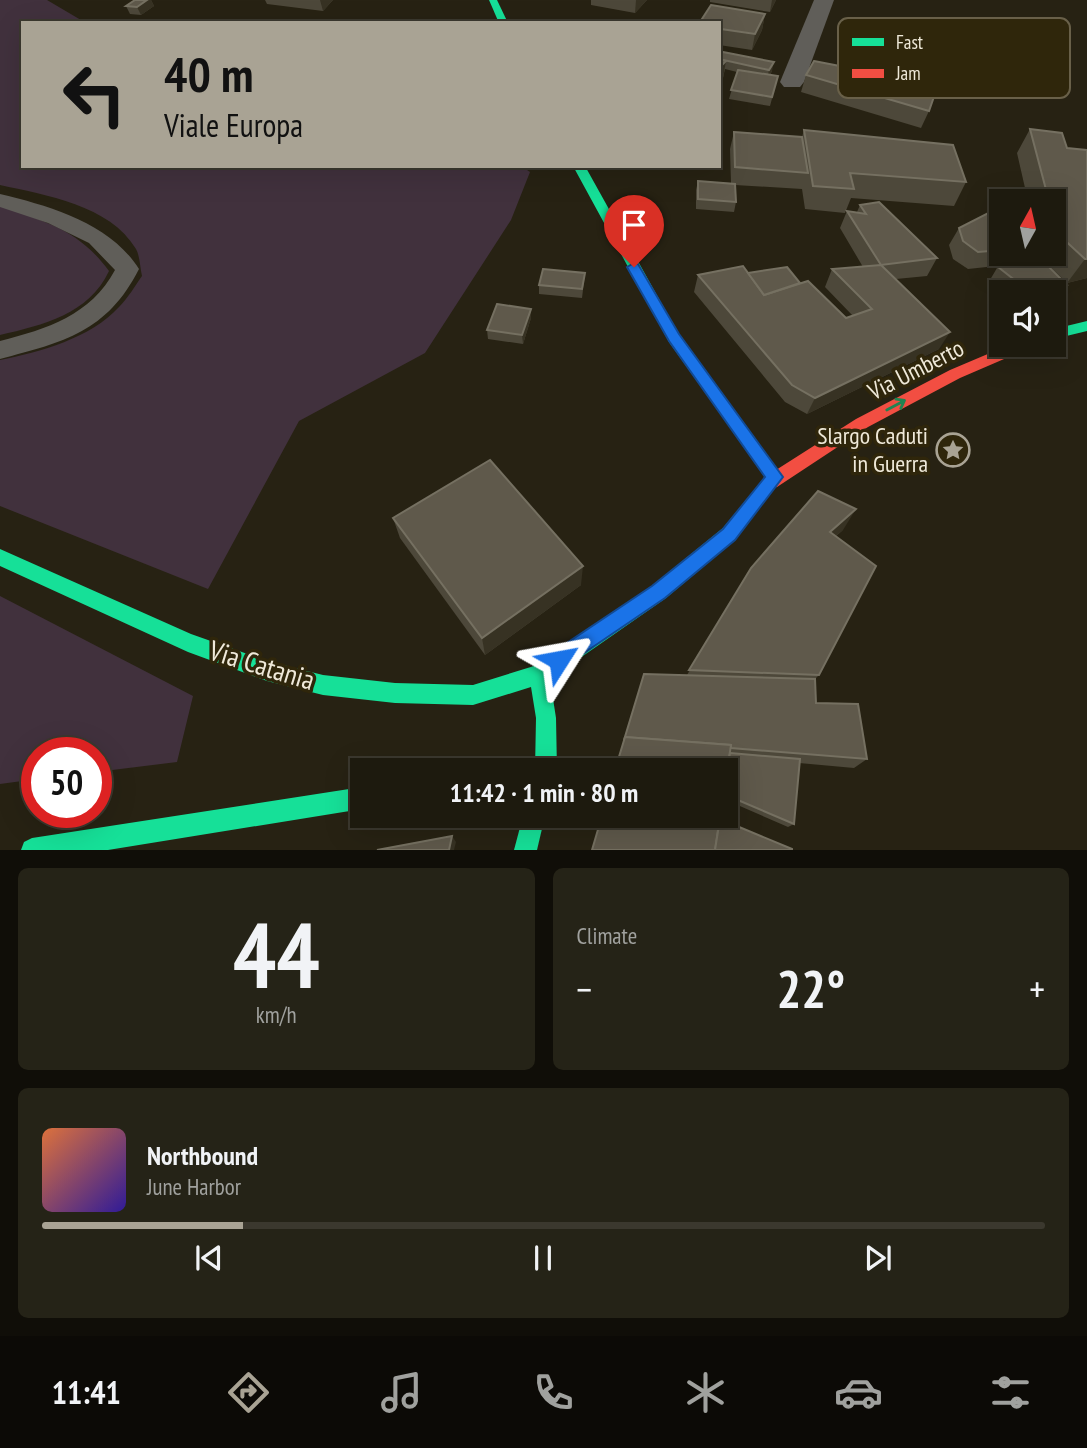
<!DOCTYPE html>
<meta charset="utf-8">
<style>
:root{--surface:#1d1a0e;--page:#252317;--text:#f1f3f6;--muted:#a0a19e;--line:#3b382e;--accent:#a9a394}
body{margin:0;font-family:"PT Sans Narrow",sans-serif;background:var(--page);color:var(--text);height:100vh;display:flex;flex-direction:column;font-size:26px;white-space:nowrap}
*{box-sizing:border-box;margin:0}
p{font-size:23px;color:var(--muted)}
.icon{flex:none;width:38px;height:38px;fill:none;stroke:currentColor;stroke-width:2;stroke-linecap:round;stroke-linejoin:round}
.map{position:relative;height:850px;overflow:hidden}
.side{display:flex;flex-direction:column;gap:18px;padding:18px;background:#100e08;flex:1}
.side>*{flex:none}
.banner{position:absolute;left:21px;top:21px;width:700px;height:147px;border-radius:0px;box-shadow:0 7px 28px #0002,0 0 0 2px var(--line);background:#a9a394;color:#111;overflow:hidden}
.needle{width:46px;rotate:8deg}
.fabs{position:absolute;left:989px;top:189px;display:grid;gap:14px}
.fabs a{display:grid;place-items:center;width:77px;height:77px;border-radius:0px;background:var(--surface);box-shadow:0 7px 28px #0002,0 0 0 2px var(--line);font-size:35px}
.speed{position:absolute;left:21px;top:737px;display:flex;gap:14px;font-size:35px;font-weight:700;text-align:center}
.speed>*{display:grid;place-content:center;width:91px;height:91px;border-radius:50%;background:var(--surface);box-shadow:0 7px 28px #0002,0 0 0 2px var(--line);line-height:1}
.speed .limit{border:10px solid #d22;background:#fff;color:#111}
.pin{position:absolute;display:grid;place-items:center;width:60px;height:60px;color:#fff;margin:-72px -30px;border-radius:50% 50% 50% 0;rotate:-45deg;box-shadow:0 0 7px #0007}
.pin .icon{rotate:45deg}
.me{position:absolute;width:77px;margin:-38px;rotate:56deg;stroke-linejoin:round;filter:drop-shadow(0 0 5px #0008)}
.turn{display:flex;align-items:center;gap:24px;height:147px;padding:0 28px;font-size:32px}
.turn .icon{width:91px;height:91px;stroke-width:2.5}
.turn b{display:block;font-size:49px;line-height:60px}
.big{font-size:52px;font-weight:800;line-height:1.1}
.side .card{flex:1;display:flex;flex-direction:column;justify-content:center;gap:10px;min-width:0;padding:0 24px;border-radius:10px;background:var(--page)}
.side .dial{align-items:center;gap:0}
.dial b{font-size:91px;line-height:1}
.song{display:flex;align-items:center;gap:21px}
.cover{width:84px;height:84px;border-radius:10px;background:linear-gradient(135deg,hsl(20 70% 55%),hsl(250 70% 35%))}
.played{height:7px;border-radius:4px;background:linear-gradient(90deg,var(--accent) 20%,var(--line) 20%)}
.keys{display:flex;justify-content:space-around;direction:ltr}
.heat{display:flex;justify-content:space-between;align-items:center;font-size:38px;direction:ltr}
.side .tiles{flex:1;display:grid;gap:18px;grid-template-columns:1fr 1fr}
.card:last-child{grid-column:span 2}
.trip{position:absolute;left:350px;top:758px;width:388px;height:70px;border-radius:0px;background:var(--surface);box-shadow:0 7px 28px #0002,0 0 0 2px var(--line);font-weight:800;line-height:70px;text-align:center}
.tab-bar{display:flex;height:112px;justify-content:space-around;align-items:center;background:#0c0a06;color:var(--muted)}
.tab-bar .icon{width:49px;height:49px}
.tab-bar .on{color:var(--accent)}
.tab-bar b{font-size:32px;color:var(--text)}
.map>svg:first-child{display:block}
</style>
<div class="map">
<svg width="1087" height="850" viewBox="0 0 1087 850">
<rect width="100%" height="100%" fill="#272213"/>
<g fill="#41313d">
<path d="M0 0H47L86 23H23V166H521L530 172 511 220 425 353 299 421 208 589 0 506V360C40 352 91 338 119 307 128 298 135 286 142 276 140 268 140 256 136 249 110 205 45 195 0 185Z"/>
<path d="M0 205C47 223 78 229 109 271 89 314 43 325 0 335Z"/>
<path d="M0 596 193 696 177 762 96 772V752H37V779L0 784Z"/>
</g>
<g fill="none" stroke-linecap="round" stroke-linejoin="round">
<path fill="#605e59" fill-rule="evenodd" d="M0 194C50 206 110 223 139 269 107 332 64 342 0 359V341C47 329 91 315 115 270L89 243 48 223 0 207Z"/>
<path fill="#605e59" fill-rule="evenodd" d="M814 0H834L804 82 800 87H784L780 82Z"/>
<g fill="#16e098" fill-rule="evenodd">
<path d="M489 0H497L508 23H499Z"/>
<path d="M573 166H585L679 335 783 477 735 540 666 598 550 679 556 718 557 770H535L536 718 531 687 473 705 395 703 323 695 267 681 188 652 0 566V549L191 634 267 661 323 675 395 683 473 685 534 666 652 586 723 528 766 477 669 342Z"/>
<path d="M1087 321V331L1054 339V329Z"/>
<path d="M362 787V809L108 850H21L24 842 32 838Z"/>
<path d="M523 816H545L537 850H514Z"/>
</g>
<path fill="#f24e42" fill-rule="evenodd" d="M1009 345H1029L1027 349 960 378 868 427 777 487 771 489 765 487 763 482 765 477 856 419 950 370Z"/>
</g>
<g fill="#4d483a">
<path d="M135 0H151L154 6 141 15 130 14 126 6Z"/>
<path d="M265 0H333L323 11 267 4Z"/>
<path d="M591 0H647L635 13 591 5Z"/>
<path d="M710 0H776L770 12 710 2Z"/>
<path d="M765 14 762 30 752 50 719 45V23H701L702 19Z"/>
<path d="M723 52 772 71 770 75 778 76 770 106 729 99 737 72 725 69 723 78Z"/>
<path d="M806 75 929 111 921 128 801 92Z"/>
<path d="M1030 129 1067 148 1087 150V278L1067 283 1041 258 1040 254H1054V201H1028L1017 153Z"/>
<path d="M804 130 966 182 954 206 851 198 845 213 805 209 802 189 735 185 736 202 734 212 696 209V190L698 181 731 183 730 149 734 132 802 137Z"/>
<path d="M860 205 937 258 927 276 896 279 939 349 807 414 785 402 694 292 698 275 748 273 800 283 846 318 853 316 825 287 832 269 863 267 840 228 847 211 857 212Z"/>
<path d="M1001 209V254H1036L1054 292H1001V296L987 285 997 268 996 266 968 269 953 259 949 245 959 228Z"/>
<path d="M585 273 582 298 539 294V285Z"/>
<path d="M531 318 523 344 488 339 487 330Z"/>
<path d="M393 518 581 585 485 655 400 538Z"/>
<path d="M843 530 836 536 819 675 815 679 816 703 867 759 854 768 799 763 794 824 788 827 726 800V770L687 675 751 568Z"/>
</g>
<g fill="#373223">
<path d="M147 0H151L154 6 141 15 137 7Z"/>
<path d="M320 0H333L323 11Z"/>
<path d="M636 0H647L635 13Z"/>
<path d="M772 0H776L770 12Z"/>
<path d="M765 14 762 30 752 50 755 34Z"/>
<path d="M726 61 723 78 719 82V68Z"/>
<path d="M774 62 772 71 767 79 769 70Z"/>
<path d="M1085 259H1087V278L1067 283Z"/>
<path d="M1067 285 1054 303V292H1052Z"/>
<path d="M531 309V318L523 344 522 335Z"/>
<path d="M950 332 939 349 807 414 815 398Z"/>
<path d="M856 509 843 530 817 552 830 532Z"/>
<path d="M583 566 581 585 485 655 482 638Z"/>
<path d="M452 836 456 842 454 850H449Z"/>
</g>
<g fill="#5f594b" stroke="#757061" stroke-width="2">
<path d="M135 0H147L137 7 126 6Z"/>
<path d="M711 5 765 14 755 34 721 29 719 28V23H709L702 19Z"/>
<path d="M723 52 774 62 769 70 719 59V57Z"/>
<path d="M719 59 726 61 719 68Z"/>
<path d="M814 61 938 85 929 111 806 75Z"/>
<path d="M738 70 778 76 772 97 731 90Z"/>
<path d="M1030 129 1062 133 1067 148 1087 150V259H1085L1058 234 1054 217V201H1049Z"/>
<path d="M804 130 953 145 966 182 850 173 854 189 813 186Z"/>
<path d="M734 132 802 137 808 173 735 167Z"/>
<path d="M698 181 735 184 736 202 698 199Z"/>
<path d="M879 202 937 258 881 265 847 211 866 214 860 205Z"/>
<path d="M1000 207 1001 209V250L978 252 963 241 959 228Z"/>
<path d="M1011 254H1036L1067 285 1052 292H1030L998 267 1018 264Z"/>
<path d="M881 265 950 332 815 398 792 385 698 275 743 266 764 295 808 281 846 318 872 309 832 269Z"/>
<path d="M787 267 800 283 764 295 748 273Z"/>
<path d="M543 269 585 273 582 289 539 285Z"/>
<path d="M497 304 531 309 522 335 487 330Z"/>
<path d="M490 460 583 566 482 638 393 518Z"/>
<path d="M818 491 856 509 830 532 876 566 819 675 689 670 751 568Z"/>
<path d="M644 674 815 679 816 703 858 704 867 759 731 748V745L625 737 624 740Z"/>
<path d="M625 737 731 745 726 777V770H615Z"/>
<path d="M730 753 800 759 794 824 726 795V777Z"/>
<path d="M602 816H720L715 850H592Z"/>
<path d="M720 819 792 849V850H715Z"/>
<path d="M452 836 449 850H377Z"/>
</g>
<defs><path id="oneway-shaft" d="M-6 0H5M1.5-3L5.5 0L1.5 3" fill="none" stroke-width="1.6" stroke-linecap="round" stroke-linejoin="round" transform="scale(1.75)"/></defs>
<use stroke="#228352" href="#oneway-shaft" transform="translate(896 405) rotate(-28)"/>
<path fill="#1a73e8" stroke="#114b97" stroke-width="2" d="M634 263 638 264 679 334 783 477 735 540 665 598 559 670 552 667 549 660 552 653 652 586 723 529 765 477 669 341 627 267Z"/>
<defs>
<symbol id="sight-ring" viewBox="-11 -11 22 22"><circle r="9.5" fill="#2f260b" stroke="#a9a394" stroke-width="1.5"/><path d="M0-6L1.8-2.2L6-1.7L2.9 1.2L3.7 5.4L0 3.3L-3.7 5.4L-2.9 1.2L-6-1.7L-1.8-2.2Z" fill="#a9a394"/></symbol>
</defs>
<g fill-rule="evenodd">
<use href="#sight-ring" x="934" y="431" width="38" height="38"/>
</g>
<g text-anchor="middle" stroke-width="7" stroke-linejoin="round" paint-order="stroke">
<g font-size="24" fill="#efe9d9" stroke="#2f260b">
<text transform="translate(916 370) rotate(-27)" y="8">Via Umberto</text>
</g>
<g font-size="24" fill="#efe9d9" stroke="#2f260b" text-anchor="end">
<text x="928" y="444">Slargo Caduti<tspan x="928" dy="28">in Guerra</tspan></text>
</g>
<g font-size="28" fill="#efe9d9" stroke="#2f260b">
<text transform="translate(262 665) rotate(17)" y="10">Via Catania</text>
</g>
</g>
<rect x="838" y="18" width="232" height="80" rx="10" fill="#2f260b" stroke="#696049" stroke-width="2"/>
<rect x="852" y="38" width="32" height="8" fill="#16e098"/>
<rect x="852" y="69" width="32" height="9" fill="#f24e42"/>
<g font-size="19" fill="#efe9d9">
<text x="896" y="49">Fast</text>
<text x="896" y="80">Jam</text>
</g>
</svg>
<div class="fabs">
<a><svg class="needle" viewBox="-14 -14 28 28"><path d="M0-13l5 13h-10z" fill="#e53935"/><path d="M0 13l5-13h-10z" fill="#a0a19e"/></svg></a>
<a><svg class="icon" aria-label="sound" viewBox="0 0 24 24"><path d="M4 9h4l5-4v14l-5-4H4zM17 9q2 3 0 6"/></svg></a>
</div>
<div class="speed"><div class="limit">50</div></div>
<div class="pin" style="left:634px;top:267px;background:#d93025"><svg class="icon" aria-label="arrive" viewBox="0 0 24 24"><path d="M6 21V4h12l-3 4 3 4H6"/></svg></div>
<svg class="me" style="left:559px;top:660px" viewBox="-20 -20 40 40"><path d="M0-17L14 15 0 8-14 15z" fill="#1a73e8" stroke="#fff" stroke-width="4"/></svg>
<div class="trip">11:42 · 1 min · 80 m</div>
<div class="banner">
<div class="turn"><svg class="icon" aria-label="left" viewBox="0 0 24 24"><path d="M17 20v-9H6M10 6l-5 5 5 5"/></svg><div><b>40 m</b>Viale Europa</div></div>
</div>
</div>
<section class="side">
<div class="tiles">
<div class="card dial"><b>44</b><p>km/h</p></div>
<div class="card"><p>Climate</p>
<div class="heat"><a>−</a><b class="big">22°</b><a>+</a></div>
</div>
<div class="card">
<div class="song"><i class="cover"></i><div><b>Northbound</b><p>June Harbor</p></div></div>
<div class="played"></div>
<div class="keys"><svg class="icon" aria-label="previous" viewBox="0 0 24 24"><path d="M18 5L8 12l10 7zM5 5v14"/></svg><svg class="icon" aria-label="pause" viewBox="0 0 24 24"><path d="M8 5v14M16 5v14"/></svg><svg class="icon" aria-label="next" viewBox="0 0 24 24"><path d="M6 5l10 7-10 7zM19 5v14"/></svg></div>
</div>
</div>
</section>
<nav class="tab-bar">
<b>11:41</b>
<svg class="icon on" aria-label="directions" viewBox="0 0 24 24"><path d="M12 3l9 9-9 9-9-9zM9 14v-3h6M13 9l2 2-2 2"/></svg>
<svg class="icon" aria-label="music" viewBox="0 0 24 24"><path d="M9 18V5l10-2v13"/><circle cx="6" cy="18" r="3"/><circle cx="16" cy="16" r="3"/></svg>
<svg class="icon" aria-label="phone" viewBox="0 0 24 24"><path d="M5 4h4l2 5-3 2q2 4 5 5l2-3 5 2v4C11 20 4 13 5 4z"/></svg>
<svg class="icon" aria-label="climate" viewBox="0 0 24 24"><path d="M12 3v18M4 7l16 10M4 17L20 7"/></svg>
<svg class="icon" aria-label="car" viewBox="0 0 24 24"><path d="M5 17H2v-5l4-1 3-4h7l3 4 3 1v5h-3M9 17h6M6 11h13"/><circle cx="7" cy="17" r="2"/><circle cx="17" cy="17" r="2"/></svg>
<svg class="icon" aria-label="filters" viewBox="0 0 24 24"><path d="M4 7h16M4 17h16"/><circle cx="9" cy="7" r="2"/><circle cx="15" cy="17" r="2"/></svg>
</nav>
